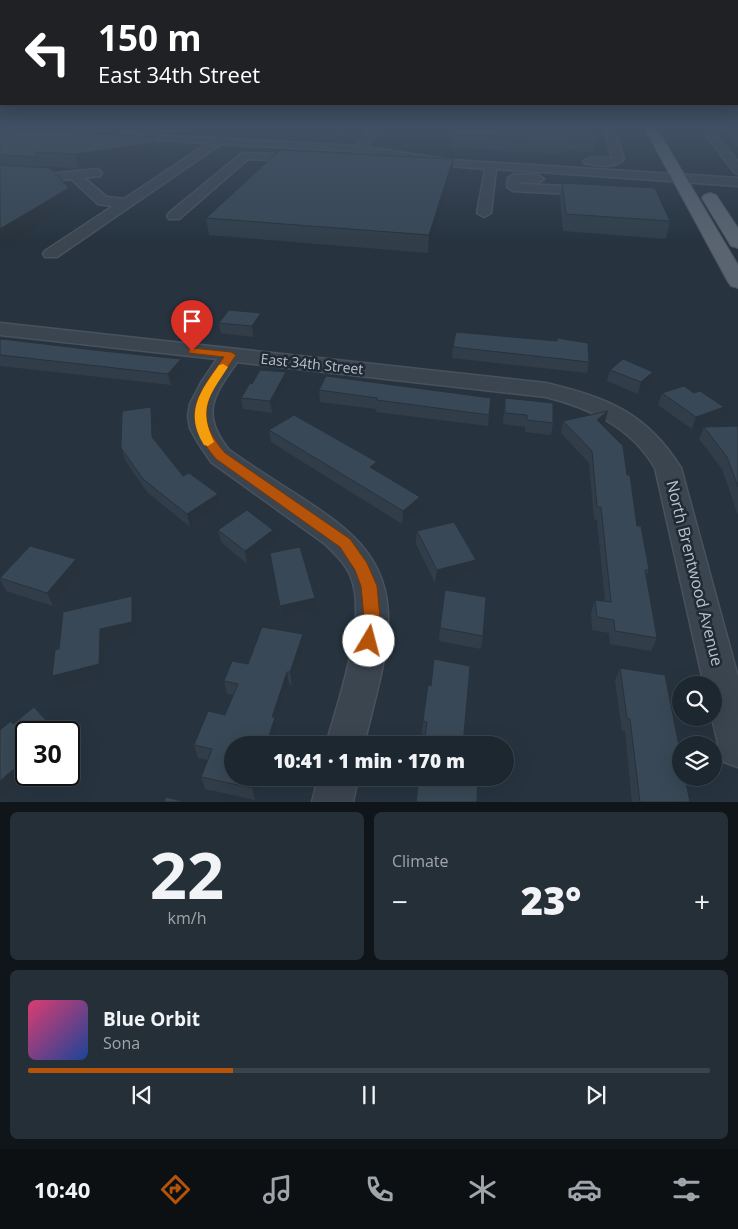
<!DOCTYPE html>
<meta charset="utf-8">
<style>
:root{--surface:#1d2730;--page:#252f38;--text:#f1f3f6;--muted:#a0a5ab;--line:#3b444c;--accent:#b45309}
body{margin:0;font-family:"Open Sans",sans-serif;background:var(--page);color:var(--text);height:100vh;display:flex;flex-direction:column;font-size:19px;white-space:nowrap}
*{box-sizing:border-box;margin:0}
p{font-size:16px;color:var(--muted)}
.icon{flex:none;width:28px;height:28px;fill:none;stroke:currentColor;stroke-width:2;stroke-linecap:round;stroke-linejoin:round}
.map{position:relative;height:802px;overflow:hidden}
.panel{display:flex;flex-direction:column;gap:10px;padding:10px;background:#10151a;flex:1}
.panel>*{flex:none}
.hud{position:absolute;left:0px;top:0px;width:739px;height:105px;box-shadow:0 5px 20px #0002,0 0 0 1px var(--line);background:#202124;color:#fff;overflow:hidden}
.tools{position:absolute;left:672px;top:676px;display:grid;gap:10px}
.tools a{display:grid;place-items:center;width:50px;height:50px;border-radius:50%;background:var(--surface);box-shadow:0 5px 20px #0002,0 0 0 1px var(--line);font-size:25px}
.speed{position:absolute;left:15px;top:721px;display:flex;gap:10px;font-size:25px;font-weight:700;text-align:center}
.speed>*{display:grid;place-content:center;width:65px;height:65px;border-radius:50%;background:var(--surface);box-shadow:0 5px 20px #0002,0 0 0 1px var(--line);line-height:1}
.speed .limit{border:2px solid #111;border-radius:8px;background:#fff;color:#111}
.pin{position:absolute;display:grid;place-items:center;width:42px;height:42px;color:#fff;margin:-51px -21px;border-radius:50% 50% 50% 0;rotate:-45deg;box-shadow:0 0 5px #0007}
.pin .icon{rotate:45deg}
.me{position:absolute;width:55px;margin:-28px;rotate:8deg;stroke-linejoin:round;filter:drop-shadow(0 0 4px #0008)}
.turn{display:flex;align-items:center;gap:18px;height:105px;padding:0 15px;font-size:22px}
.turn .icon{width:65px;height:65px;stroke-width:2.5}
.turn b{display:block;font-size:35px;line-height:42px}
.big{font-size:38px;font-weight:800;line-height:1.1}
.panel .card{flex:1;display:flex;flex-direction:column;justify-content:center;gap:8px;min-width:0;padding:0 18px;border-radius:8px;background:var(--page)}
.panel .dial{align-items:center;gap:0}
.dial b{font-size:65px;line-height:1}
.song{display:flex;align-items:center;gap:15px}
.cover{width:60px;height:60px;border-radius:8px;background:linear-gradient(135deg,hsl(340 70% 55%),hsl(220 70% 35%))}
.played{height:5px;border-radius:2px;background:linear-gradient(90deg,var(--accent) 30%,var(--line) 30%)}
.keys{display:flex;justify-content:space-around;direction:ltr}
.heat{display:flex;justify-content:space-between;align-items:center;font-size:28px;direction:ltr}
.panel .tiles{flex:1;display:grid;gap:10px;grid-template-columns:1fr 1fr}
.card:last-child{grid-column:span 2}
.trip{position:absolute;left:224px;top:736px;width:290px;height:50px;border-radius:25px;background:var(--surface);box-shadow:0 5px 20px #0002,0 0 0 1px var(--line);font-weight:800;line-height:50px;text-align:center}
.dock{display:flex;height:80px;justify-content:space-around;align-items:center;background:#0c1013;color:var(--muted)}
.dock .icon{width:35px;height:35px}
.dock .active{color:var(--accent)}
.dock b{font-size:22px;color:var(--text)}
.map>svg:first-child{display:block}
</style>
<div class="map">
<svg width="738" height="802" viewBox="0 0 738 802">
<rect width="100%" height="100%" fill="#273440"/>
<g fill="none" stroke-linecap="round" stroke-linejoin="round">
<defs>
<g id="minor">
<path d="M84 127H98L85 135H77V131Z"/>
<path d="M372 127H383L366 147 451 160 738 178V186L496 169 491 213 484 217 477 213 485 169 451 166 350 151 221 144 57 257H45L43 254 45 251 113 206 98 204 71 179 48 182 0 178V170L48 174 96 169 100 170 102 173 100 176 84 178 107 197 124 199 208 143 123 138 119 137V133L356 146Z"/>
<path d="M700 127H710L738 162V174L734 172Z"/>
<path d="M610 128 615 131 624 159C616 169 596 166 585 163L583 161 589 158H612L605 131Z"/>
<path d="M245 153 273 154 279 157 273 160 248 159 179 219H169L167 216 169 213 241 154Z"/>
<path d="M514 174 538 175 544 179 538 183 520 182V184L591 187 597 191 591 195 513 191 507 187 508 178Z"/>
<path d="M0 323 546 383C607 398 646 412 681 468L738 677V767L724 762 719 748 712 718H714V685H704L655 468C631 427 590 408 546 397L237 362C213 396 200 414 229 450 252 466 275 481 299 496 346 527 388 555 388 618 388 660 373 704 364 745H326C338 700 368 621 351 577 346 564 335 554 325 544L211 462 197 441 190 428 188 416 190 404 202 381 217 359 0 335Z"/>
<path d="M318 778H358L353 802H312Z"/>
</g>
<g id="major">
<path d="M644 127H656L738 265V288L731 286 728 282Z"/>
<path d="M710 193 716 195 738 228V248L731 246 702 198 704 195Z"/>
</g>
</defs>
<use href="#minor" stroke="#48515c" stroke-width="3"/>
<use href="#major" stroke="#48515c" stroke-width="2"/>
<use href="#minor" fill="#3b4550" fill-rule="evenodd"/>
<use href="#major" fill="#596470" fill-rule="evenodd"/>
</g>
<g fill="#313e4a">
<path d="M0 127H28L29 130 156 151V156L91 168 79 169 42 166 73 204 0 250Z"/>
<path d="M229 127H350L345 134Z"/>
<path d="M454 127 596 138 593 152 564 150 563 154 450 148 451 134Z"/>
<path d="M721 127H738V147Z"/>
<path d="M452 174 428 253 209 235 206 218Z"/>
<path d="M562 183 670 221 666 239 563 231 560 198Z"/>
<path d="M261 313 262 324 253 337 221 333 219 323Z"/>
<path d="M557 338 589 362 587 373 452 358 453 347 557 341Z"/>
<path d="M0 340 183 370 171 385 0 366Z"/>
<path d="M610 370 650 383 638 394 607 381Z"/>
<path d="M326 376 489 415 488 426 376 412V409L320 402 319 390Z"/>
<path d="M287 384 272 413 243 409 241 398Z"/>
<path d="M662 393H694L724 407 720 419 692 429 658 405Z"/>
<path d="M505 398 553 423 551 435 525 432V427L503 424Z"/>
<path d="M151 407 154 418 155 440 183 476 218 494 220 507 190 527 147 492 125 460 121 448Z"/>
<path d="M563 421 605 422 602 425 627 475 637 526 649 570 646 576 657 638 651 651 610 644 609 633 592 630 591 613 595 600 605 602 597 520 594 519 589 463 561 433Z"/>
<path d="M738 426V515L722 469 699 439 704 427Z"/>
<path d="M269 430 377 471 420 497 419 509 402 524 271 442Z"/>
<path d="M218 530 275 542 247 564 221 542Z"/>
<path d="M417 531 474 573 435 583 416 544Z"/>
<path d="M270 553 316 611 282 619Z"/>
<path d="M81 572 53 606 6 591 0 579V578Z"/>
<path d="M440 628 483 636 481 649 439 641Z"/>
<path d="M304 647 292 685 289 684 276 723 277 730 272 745H232L262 778 255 800 205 789 201 777 208 760 198 758 194 745 225 715 233 695 227 694 224 681 248 664Z"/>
<path d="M620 668 690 802H632L625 731H622L615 681Z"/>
<path d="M428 685 463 745 421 738Z"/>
</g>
<g fill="#28323c">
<path d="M15 127H28L31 136 12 129Z"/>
<path d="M345 127H350L345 134Z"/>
<path d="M154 137 156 156 91 168 79 169 76 154Z"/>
<path d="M453 159 452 174 428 253 429 235Z"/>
<path d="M69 188 73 204 0 250V229Z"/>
<path d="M261 313 262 324 253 337 252 326Z"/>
<path d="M181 359 183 370 171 385 168 374Z"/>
<path d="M286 372 287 384 272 413 270 401Z"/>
<path d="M653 372 650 383 638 394 641 382Z"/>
<path d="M151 407 154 418 155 449 152 437Z"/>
<path d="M724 407 720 419 692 429 696 417Z"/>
<path d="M608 411 605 422 594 432 597 420Z"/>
<path d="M377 462V474L370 467Z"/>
<path d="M218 494 220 507 190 527 187 514Z"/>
<path d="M420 497 419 509 402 524 403 511Z"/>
<path d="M273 530 275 542 247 564 245 551Z"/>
<path d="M76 559 81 572 53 606 47 593Z"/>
<path d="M476 560 474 573 435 583 437 570Z"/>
<path d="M132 596 136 609V635L105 642V677L59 688 52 676 100 629Z"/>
<path d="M315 598 316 611 282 619 280 606Z"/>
<path d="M303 634 304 647 292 685 290 672Z"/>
<path d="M287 672 289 684 276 723 277 730 272 745H266L272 717Z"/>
<path d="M26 759V775H30L0 801V781Z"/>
<path d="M255 778H262L255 800 252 788Z"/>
</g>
<g fill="#394856" stroke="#28323c">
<path d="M0 127H15L12 129 154 137V143L76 154 34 152 39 157 0 155Z"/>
<path d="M454 127H593L596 138 565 137 566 140 451 134Z"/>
<path d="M280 150 453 159 429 235 206 218Z"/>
<path d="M0 165 50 168 69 188 0 229Z"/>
<path d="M562 183 655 188 670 221 566 214Z"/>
<path d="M229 310 261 313 252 326 219 323Z"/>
<path d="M456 332 557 341V338L588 343 589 362 453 347Z"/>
<path d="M2 339 103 351 181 359 168 374 0 355V340Z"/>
<path d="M623 359 653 372 641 382 610 370Z"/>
<path d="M260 370 286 372 270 401 241 398 250 383 252 384Z"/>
<path d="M326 376 491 398 489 415 377 400V398L319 390Z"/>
<path d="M684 386 694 393 700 391 724 407 696 417 662 393Z"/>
<path d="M505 398 553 403V423L527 420V415L505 413Z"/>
<path d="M151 407 152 437 183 476 189 473 218 494 187 514 143 479 121 448 122 411Z"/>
<path d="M608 411 597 420 623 446 627 475H630L637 526H641L649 570H645L657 638 615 631 614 620 597 617 595 600 611 602 601 507H597L592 451 563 421Z"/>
<path d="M294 415 377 462 370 467 420 497 403 511 269 430Z"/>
<path d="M738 426V487L727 457 704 427Z"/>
<path d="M247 510 273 530 245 551 218 530Z"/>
<path d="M454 522 476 560 437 570 417 531Z"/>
<path d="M30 546 76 559 47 593 0 578Z"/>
<path d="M300 547 315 598 280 606 270 553Z"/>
<path d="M445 590 486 597 483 636 440 628Z"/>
<path d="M132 596V622L100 629 99 664 52 676 55 650 59 649 63 612Z"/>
<path d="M262 627 303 634 290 672H287L272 717H275L266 745H232V778H255L252 788 201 777 212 749 194 745 208 711 225 715 238 684 224 681 232 661 248 664Z"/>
<path d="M434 659 470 666 463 745H424L427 722 423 721 428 685 431 686Z"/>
<path d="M620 668 665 675 681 756V778H685L690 802H640L630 719 627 718Z"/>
<path d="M34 707 57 732H26V759L0 781V730L11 721 13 724Z"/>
<path d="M419 778H478L477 802H416Z"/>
<path d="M166 797 186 802H164Z"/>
</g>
<linearGradient id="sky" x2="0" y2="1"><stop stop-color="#151d23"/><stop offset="0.53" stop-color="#415064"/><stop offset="1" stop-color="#415064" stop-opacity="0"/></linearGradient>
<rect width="738" height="240" fill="url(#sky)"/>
<path fill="#b45309" stroke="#753606" d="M192 348 231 352 236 355C211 392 190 413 225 453L350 539 367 563 377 586 380 618 375 646 369 648 363 646 360 641 364 618 361 586 355 570 340 547 216 459C179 415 196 398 224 357L189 353V349Z"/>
<path fill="#f59e0b" d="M223 364 228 367C209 396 198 408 214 442L208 446 204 445C184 412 200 392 219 365Z"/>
<g text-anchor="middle" stroke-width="5" stroke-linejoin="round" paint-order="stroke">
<g font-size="14" fill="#b8c0ca" stroke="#202a35">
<text transform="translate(312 364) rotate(6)" y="5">East 34th Street</text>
</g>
<g font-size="16" fill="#b8c0ca" stroke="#202a35">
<text transform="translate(695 573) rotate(76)" y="6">North Brentwood Avenue</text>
</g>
</g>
</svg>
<div class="tools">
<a><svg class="icon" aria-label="search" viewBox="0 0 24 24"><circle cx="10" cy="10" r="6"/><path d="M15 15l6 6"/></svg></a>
<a><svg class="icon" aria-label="layers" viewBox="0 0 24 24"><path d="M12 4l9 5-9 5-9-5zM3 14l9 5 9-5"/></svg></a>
</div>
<div class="speed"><div class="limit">30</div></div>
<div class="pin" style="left:192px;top:351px;background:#d93025"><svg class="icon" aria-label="arrive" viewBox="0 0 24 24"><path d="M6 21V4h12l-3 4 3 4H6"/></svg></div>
<svg class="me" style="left:369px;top:641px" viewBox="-20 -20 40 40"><circle r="19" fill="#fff"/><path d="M0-13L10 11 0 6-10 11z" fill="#b45309"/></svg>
<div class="trip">10:41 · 1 min · 170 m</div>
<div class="hud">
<div class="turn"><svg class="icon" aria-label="left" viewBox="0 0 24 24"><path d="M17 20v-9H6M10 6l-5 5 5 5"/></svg><div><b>150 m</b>East 34th Street</div></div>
</div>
</div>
<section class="panel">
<div class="tiles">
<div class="card dial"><b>22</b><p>km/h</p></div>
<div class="card"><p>Climate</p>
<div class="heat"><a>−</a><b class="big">23°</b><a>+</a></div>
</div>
<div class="card">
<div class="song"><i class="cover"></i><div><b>Blue Orbit</b><p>Sona</p></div></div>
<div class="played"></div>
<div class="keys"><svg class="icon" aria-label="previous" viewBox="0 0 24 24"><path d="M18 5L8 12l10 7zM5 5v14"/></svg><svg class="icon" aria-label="pause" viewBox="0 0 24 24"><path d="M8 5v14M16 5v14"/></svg><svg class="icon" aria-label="next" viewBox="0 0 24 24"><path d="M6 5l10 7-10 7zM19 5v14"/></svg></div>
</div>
</div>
</section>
<nav class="dock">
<b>10:40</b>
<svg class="icon active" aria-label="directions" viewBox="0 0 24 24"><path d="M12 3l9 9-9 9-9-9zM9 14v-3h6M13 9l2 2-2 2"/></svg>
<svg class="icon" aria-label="music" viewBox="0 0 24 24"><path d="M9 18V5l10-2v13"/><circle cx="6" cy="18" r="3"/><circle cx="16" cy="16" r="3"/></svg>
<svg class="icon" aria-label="phone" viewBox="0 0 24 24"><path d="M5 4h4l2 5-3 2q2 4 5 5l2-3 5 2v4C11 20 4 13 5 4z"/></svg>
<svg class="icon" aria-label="climate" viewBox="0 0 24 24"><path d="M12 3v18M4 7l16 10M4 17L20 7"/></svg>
<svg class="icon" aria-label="car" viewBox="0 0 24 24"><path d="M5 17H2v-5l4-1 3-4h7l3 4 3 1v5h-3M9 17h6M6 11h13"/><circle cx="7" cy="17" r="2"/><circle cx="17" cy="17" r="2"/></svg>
<svg class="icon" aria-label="filters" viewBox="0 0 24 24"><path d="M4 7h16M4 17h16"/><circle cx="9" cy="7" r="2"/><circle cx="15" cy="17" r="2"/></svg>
</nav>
